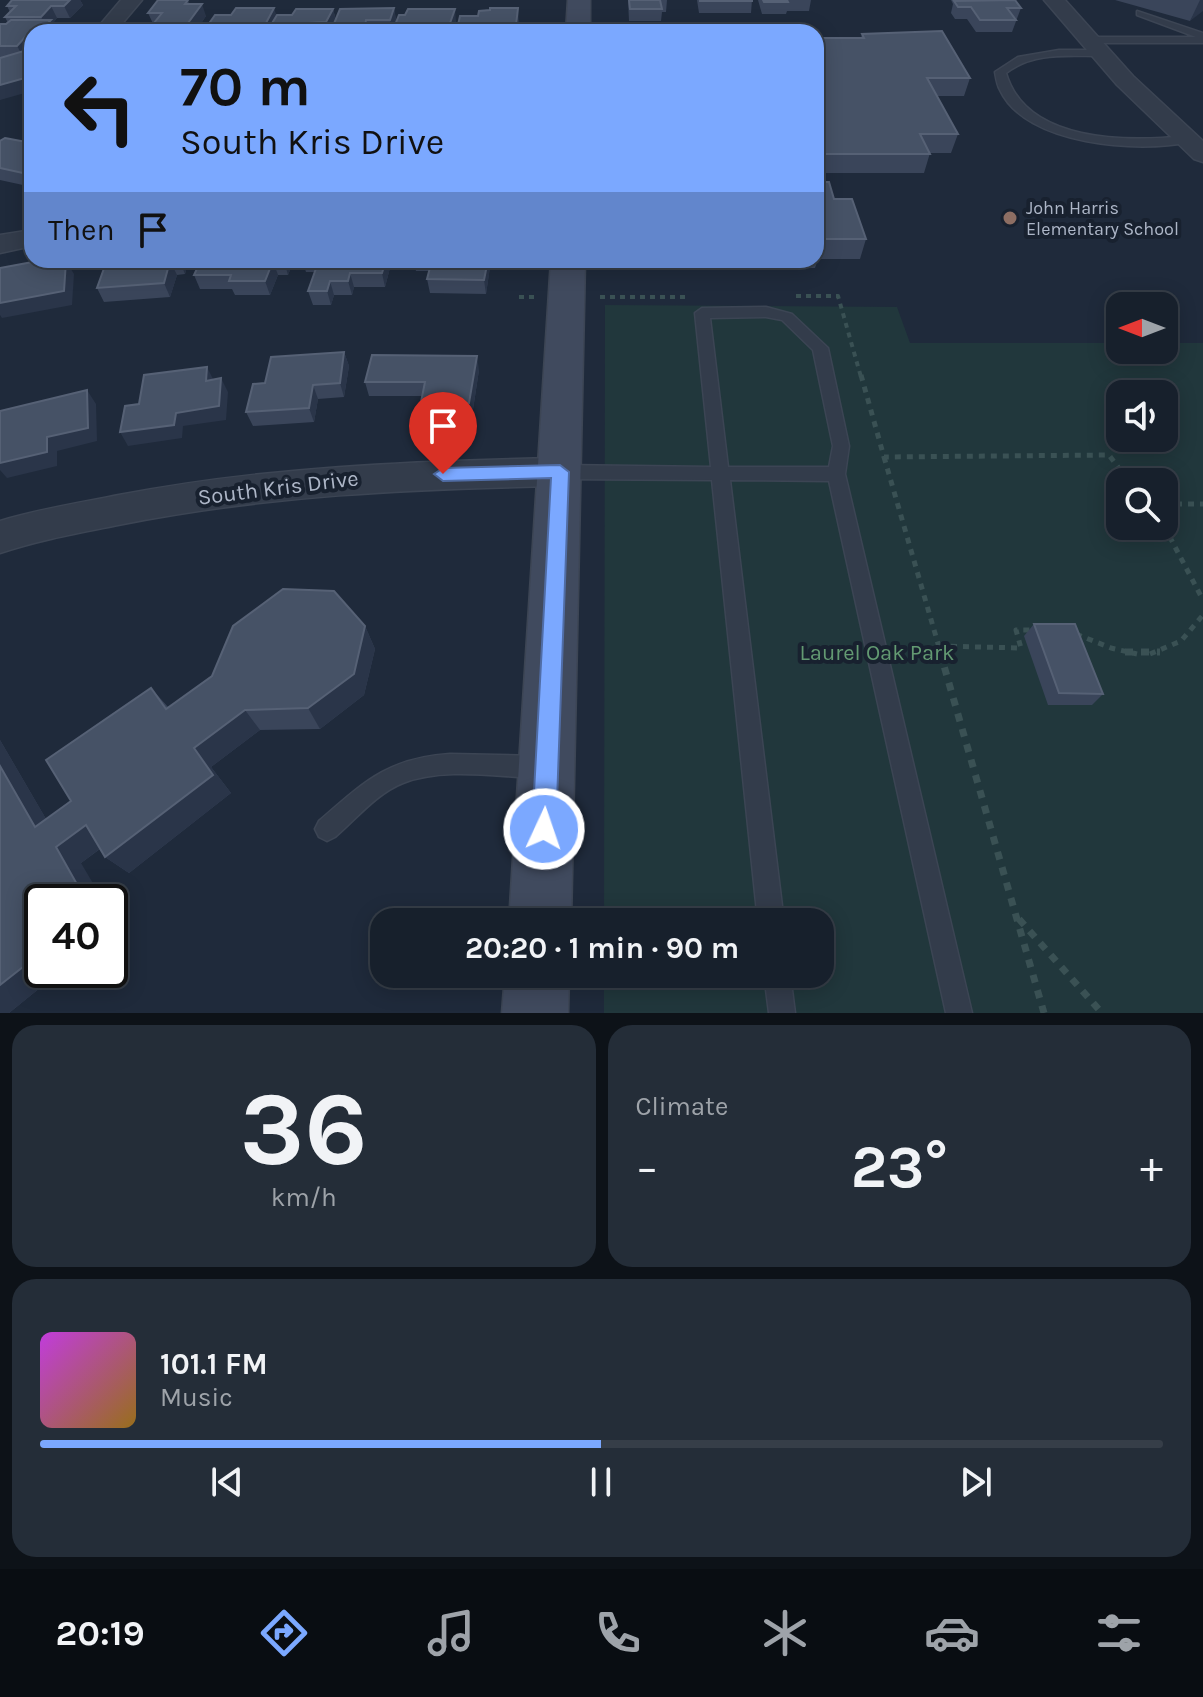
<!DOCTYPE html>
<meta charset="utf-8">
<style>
:root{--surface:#17202c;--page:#242d38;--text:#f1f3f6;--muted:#9ea3a9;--line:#363e48;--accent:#7ba8ff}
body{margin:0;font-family:Karla,sans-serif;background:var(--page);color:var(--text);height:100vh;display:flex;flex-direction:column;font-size:30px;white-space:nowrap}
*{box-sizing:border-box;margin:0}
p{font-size:26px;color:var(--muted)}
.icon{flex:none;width:44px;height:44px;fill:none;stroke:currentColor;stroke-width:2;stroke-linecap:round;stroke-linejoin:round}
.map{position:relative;height:1013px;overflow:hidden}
.details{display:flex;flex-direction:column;gap:12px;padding:12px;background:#0d1218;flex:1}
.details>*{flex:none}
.banner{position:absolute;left:24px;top:24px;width:800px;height:244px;border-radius:24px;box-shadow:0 4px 20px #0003,0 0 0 2px var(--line);background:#7ba8ff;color:#111;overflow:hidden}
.needle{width:52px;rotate:270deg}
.tools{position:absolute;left:1106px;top:292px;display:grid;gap:16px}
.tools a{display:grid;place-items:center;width:72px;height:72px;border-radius:16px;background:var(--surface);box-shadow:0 4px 20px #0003,0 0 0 2px var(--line);font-size:40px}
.speed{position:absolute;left:24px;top:884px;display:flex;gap:16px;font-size:40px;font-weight:700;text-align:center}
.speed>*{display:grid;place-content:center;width:104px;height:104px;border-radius:50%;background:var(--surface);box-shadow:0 4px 20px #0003,0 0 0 2px var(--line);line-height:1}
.speed .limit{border:4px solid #111;border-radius:12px;background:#fff;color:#111}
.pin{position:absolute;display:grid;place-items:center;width:68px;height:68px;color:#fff;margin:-82px -34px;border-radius:50% 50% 50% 0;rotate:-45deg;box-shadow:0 0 8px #0007}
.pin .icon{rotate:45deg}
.me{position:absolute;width:88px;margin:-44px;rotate:3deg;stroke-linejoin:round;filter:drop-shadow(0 0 6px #0008)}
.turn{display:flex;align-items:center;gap:28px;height:168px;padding:0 24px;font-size:36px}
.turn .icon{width:104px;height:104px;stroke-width:2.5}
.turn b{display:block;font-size:56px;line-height:68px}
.then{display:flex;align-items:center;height:76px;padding:0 24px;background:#0003;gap:16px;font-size:30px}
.big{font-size:60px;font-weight:700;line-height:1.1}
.details .widget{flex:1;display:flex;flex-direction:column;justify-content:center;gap:12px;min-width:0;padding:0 28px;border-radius:24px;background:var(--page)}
.details .dial{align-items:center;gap:0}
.dial b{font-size:104px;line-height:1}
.song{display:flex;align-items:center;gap:24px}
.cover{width:96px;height:96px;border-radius:12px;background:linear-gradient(135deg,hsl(290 70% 55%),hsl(40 70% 35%))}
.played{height:8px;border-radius:4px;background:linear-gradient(90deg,var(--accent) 50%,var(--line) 50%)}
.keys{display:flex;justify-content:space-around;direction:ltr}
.heat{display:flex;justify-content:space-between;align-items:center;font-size:44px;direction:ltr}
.details .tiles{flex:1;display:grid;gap:12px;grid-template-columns:1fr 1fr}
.widget:last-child{grid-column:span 2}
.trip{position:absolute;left:370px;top:908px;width:464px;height:80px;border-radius:24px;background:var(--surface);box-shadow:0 4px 20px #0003,0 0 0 2px var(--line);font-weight:700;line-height:80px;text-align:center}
.menu{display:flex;height:128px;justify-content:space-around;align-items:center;background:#090d12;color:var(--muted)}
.menu .icon{width:56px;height:56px}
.menu .active{color:var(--accent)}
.menu b{font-size:36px;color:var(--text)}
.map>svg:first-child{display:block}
</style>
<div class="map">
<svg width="1203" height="1013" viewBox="0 0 1203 1013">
<rect width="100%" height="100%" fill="#1f2a3b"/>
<path fill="#21373c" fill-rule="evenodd" d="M605 305 897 307 910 343H1120V350H1164V343H1203V1013H604V974H820V922H604ZM1120 394H1164V438H1120ZM1120 482H1164V526H1120Z"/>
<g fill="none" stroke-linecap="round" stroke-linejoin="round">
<defs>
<g id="lane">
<path d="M1137 11 1203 33V43H1087L1082 40 1087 37H1196L1137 15Z"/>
<path d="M1059 50H1098L1103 53 1098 56C1066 56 1033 52 1006 73 1026 143 1127 142 1186 136L1190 138V142C1139 153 1026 146 1000 90 997 85 996 78 995 72L1018 57Z"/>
<path d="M766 307 792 314 828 348 849 446 845 474 972 1013H946L829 481 730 480 784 922H758L712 480 560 479 551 472 560 465 711 467 695 313 702 308ZM766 317 782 320 813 350 833 446 829 467H728L710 318Z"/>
<path d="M450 754 540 756 548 759 551 767 548 775 540 778C498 777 444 767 403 783 377 793 356 819 335 837L327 841 319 837 315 829 319 821C364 782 388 758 450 754Z"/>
<path d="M764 974H790L795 1013H769Z"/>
</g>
<g id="street">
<path d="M121 0H142L115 32H94Z"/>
<path d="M1044 0H1065L1133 76 1203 141V162L1194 159 1117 85Z"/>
<path d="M32 230V246L0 253V235Z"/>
<path d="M560 458 573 462 578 472 573 482 560 486C409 489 268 495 118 525 78 533 39 540 0 553V521C39 509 79 503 119 495 265 467 411 461 560 458Z"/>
</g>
<g id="secondary">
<path d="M568 0H590V32H566Z"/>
<path d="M551 260H585L571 922H509Z"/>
<path d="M505 974H569L568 1013H502Z"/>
</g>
</defs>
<use href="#lane" stroke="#3c4554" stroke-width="3"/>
<use href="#street" stroke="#3c4554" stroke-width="3"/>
<use href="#secondary" stroke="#3c4554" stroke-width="3"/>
<g stroke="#3a5154" stroke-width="4" stroke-dasharray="5 5" stroke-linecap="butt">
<path d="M796 296H838L861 377"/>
<path d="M519 297H534"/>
<path d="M600 297H690"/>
</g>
<g stroke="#3a5154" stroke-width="5" stroke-dasharray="6 6" stroke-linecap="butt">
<path d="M861 375 884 457 1109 455 1129 482"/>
<path d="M884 457 941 654"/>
<path d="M1164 504H1203"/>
<path d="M1164 526 1203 600"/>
<path d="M1076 634 1111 648 1137 654"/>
<path d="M939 646 1021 648 1016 630H1035"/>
<path d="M1150 654 1181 641 1203 615"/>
</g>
<g stroke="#3a5154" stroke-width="7" stroke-dasharray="8 8" stroke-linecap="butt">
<path d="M940 652 1044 1013"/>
<path d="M1125 652H1160"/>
<path d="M1019 919 1102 1013"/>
</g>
<use href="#lane" fill="#333c4b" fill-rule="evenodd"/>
<use href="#street" fill="#333c4b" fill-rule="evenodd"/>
<use href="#secondary" fill="#404a5e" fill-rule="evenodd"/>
</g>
<g fill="#3a455a">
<path d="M12 0H80L83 5 70 18H57L53 23 32 32V49L0 100V24H6L8 23 5 17 10 12 7 6Z"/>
<path d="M188 0 189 4 206 16 195 32H157L148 13Z"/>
<path d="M628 0H667L666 12H662L661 21H629Z"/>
<path d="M697 0H752L751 13H699Z"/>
<path d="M758 0H811L809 11H787L786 14H762Z"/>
<path d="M951 0H1015L1021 8 1012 32H976L967 19H955L951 13 953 4Z"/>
<path d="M1115 0H1203L1190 21Z"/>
<path d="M394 8 396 20 392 32H334L333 27 331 32H273L272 30 271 32H210L208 25 231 15H292L333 9 336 20Z"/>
<path d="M405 15 456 21 453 32H396L395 25Z"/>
<path d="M519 20 517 32H459L458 25Z"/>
<path d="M862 34 970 78 964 96H937L958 134 951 153H930L924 173H816V38H861Z"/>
<path d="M0 141 32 143V187L0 180Z"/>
<path d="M816 182 834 199 866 239 860 259H818L815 268 716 269 715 260H816Z"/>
<path d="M107 260H189L185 274 177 275 170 297 104 302 97 288Z"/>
<path d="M201 260H294L288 275H278L270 295H235L232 289H200L194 275Z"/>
<path d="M302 260H391V264L385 287H354L352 295H334L331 305H313L308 291 315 272H306Z"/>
<path d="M413 260H491L486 294 430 293 427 279 429 271H416Z"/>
<path d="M344 352 349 366 344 397 318 399 314 422 253 426 246 412 265 383Z"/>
<path d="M479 370 472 416H424L421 402 422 396H369L365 382Z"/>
<path d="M1034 624 1103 694 1092 705H1048L1024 636Z"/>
<path d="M365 626 375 649 364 695 320 729 260 730 211 767 231 793 129 873 105 857 100 849 81 863 42 970H62L9 1013 0 740 46 819 71 801 151 688 168 707Z"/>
</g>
<g fill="#2a3549">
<path d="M70 0H80L83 5 70 18 64 6Z"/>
<path d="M1200 0H1203V11L1190 21Z"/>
<path d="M202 4 206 16 195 32H191L188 23Z"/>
<path d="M51 6 57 18 53 23 57 32H39L45 26 41 17Z"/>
<path d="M274 8 278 20 271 25 272 30 271 32H267L265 25Z"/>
<path d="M394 8 396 20 392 32 390 20Z"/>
<path d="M518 8 519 20 517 32H516V25Z"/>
<path d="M333 9 336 21 331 32H328L326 22Z"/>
<path d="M455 9 456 21 453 32H450L449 26Z"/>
<path d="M366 20 369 32H366L365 26Z"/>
<path d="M28 34 32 42V49L24 58 17 46Z"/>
<path d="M32 76V91L0 100V85Z"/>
<path d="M179 260H189L185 274Z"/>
<path d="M284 260H294L288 275 284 261Z"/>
<path d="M386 260H391V264L385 287 382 273Z"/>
<path d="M488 260H491V261L486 294 484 280Z"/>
<path d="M66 261 74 274 72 305 2 318 0 315V303Z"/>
<path d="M170 261 177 275 170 297 164 283Z"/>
<path d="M273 261 278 275 270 295 265 281Z"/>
<path d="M350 273 354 287 352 295 348 281Z"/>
<path d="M330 281 334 295 331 305 327 291Z"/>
<path d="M344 352 349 366 344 397 340 383Z"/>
<path d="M477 356 479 370 472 416 469 403Z"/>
<path d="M207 367 214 381H206Z"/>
<path d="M221 378 228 392 226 420 183 426 182 438 128 446 120 432 176 413Z"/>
<path d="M313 385 318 399 314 422 309 408Z"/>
<path d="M87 390 96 404 97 441 57 451V466L7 478 0 470V463L47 437Z"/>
<path d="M365 626 375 649 364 695 320 729 308 708Z"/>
<path d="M245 710 260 730 211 767 231 793 129 873 105 857 194 748Z"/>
<path d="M0 740 60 843 86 825 109 842 81 863 104 902H87L35 827 0 766Z"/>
<path d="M110 912 118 925 110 931Z"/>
<path d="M42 952V970H62L9 1013H0V985Z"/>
</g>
<g fill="#465266" stroke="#566175" stroke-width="2">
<path d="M12 0H70L64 6H51L41 17H5L16 6H7Z"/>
<path d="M158 0H188L185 4H202L188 23H154L162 13H148Z"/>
<path d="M629 0H660L662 9H630Z"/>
<rect x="700" y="0" width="52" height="1"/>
<path d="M763 0H787L788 2H764Z"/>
<path d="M1015 0 1021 8H1007L1016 20H980L971 7H958L954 1Z"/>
<path d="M236 8H274L265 25H208L215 15H231Z"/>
<path d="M394 8 390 20H366L365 26H333L340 9Z"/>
<path d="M490 8H518L516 25H458L460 16H478L479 11 490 10Z"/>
<path d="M296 9H333L326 22 271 25 277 15H292Z"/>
<path d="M408 9H455L449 26 395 25 399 15H405Z"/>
<path d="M11 20H51L39 32H32V34H28L17 46H0V24H6Z"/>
<path d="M942 31 970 78H927L958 134H920L930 154H816V97L825 92 816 68V38H864L862 34Z"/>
<path d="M27 50 32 54V76L0 85V58Z"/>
<path d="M5 138 32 143V175L0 168V141Z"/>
<path d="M816 182H829L834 199H852L866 239H817L820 248H816Z"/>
<path d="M107 260H179L170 261 164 283 97 288Z"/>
<path d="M201 260H284L273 261 265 281H229L231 275H194Z"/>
<path d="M319 260H386L382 273H350L348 281H330L327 291H308Z"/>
<path d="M432 260H488L484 280 427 279Z"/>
<path d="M38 261V266L66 261 64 291 0 303V268Z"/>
<path d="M344 352 340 383 313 385 309 408 246 412 253 384 265 383 271 357Z"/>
<path d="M372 355 477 356 469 403 421 402 425 382H365Z"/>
<path d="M207 367 206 381 221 378 219 406 176 413 174 425 120 432 125 406 139 404 144 375Z"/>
<path d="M87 390 88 428 47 437V452L0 463V411Z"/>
<path d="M283 589 334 591 365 626 354 674 308 708 245 710 194 748 213 775 105 857 86 825 56 847 87 902H42V952L0 985V766L35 827 71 801 46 760 151 688 166 709 212 676 233 626Z"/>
<path d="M1034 624H1075L1103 694 1059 693Z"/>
</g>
<path fill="#7ba8ff" stroke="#506da6" stroke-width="2" d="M560 465 569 472 556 829 552 837 544 841 536 837 532 829 551 478 443 481 434 474 443 468Z"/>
<circle fill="#8d6e63" stroke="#18212f" stroke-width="3" cx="1010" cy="218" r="8"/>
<g text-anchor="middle" stroke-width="8" stroke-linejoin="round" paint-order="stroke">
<g font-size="18" fill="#adb6c7" stroke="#18212f" text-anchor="start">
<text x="1026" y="214">John Harris<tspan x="1026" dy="21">Elementary School</tspan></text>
</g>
<g font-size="22" fill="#adb6c7" stroke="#18212f">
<text transform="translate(278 487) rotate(-7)" y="8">South Kris Drive</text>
</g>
<g font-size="22" fill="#639a72" stroke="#18212f">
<text x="877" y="660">Laurel Oak Park</text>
</g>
</g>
</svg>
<div class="tools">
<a><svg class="needle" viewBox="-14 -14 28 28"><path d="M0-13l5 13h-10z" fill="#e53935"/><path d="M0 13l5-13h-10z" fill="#9ea3a9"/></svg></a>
<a><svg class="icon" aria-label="sound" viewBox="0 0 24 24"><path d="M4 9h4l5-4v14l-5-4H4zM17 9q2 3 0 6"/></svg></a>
<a><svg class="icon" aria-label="search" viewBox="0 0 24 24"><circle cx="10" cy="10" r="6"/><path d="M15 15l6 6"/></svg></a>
</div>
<div class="speed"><div class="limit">40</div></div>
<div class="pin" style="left:443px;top:474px;background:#d93025"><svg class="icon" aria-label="arrive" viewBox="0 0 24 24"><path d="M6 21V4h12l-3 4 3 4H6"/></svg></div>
<svg class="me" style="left:544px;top:829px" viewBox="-20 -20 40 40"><circle r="17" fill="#7ba8ff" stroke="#fff" stroke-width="3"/><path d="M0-11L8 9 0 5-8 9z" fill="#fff"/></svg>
<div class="trip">20:20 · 1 min · 90 m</div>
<div class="banner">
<div class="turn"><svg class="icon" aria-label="left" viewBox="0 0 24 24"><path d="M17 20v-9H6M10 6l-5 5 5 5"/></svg><div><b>70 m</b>South Kris Drive</div></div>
<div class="then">Then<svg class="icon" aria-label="arrive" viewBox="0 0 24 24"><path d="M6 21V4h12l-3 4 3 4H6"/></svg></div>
</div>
</div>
<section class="details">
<div class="tiles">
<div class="widget dial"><b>36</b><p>km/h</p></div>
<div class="widget"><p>Climate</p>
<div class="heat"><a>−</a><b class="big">23°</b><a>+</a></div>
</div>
<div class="widget">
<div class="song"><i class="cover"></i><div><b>101.1 FM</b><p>Music</p></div></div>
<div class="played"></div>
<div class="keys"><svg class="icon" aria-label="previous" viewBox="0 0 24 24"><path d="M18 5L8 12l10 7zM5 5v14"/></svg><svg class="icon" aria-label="pause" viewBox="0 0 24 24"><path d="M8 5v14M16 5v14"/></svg><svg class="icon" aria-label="next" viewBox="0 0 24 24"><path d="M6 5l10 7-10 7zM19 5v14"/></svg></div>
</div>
</div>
</section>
<nav class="menu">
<b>20:19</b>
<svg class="icon active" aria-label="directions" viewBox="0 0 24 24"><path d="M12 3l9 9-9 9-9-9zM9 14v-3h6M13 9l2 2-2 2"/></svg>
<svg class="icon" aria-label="music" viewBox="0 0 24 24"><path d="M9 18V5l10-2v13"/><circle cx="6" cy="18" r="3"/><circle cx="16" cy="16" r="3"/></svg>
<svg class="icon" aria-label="phone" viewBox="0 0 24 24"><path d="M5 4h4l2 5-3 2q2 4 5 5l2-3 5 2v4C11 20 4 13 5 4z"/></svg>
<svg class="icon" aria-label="climate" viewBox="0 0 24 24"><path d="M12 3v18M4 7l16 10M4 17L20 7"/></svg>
<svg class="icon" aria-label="car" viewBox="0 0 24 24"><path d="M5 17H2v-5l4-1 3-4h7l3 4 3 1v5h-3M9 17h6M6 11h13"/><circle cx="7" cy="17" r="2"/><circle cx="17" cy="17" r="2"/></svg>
<svg class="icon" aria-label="filters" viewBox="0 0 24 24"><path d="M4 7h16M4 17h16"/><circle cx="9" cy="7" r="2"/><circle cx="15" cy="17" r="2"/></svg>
</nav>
